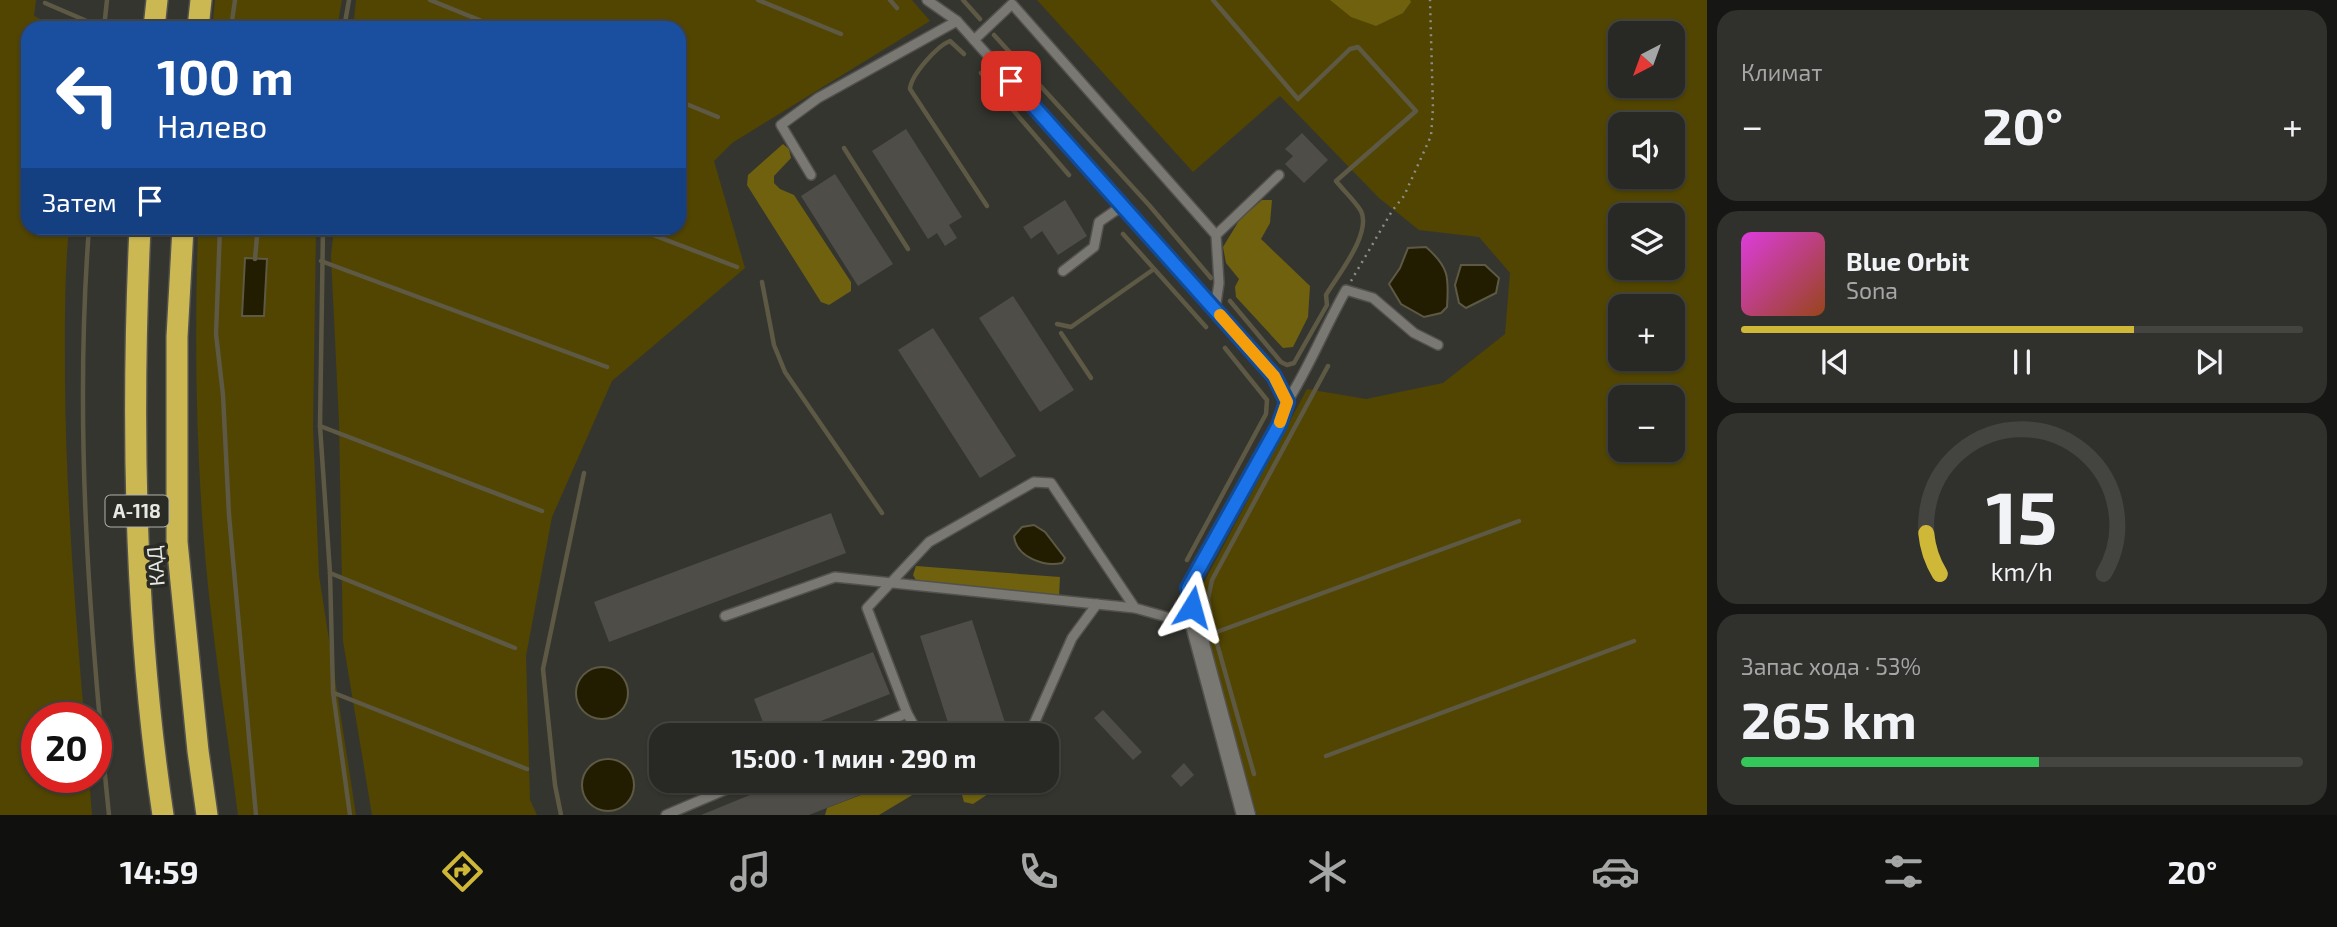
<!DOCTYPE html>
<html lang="ru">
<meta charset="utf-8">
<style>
:root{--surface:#282824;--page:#30302c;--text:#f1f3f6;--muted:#a5a6a6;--line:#444441;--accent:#cfb837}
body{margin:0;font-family:"Exo 2",sans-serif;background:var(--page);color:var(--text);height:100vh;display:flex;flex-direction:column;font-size:26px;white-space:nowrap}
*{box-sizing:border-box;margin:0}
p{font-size:23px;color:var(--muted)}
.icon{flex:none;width:38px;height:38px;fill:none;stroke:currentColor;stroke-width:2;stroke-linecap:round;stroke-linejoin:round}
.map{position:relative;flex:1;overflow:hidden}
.sheet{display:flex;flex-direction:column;gap:10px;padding:10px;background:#161614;width:630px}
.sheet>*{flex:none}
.top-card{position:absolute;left:21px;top:21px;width:665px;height:214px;border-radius:21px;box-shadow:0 2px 5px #0004,0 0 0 2px var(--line);background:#1a4fa0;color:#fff;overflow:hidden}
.needle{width:46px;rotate:221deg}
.fabs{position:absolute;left:1608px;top:21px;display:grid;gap:14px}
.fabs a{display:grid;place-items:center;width:77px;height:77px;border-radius:14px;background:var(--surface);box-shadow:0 2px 5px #0004,0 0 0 2px var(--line);font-size:35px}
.speed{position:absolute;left:21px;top:702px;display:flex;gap:14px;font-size:35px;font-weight:700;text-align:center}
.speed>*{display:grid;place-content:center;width:91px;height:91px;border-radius:50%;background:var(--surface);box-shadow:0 2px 5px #0004,0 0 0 2px var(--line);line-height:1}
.speed .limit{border:10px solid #d22;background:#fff;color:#111}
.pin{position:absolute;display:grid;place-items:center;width:60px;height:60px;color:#fff;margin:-30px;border-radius:14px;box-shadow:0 4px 10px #0006}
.me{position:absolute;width:77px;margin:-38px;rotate:8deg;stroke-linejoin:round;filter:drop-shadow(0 0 5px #0008)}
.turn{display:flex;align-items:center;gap:24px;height:147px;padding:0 21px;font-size:32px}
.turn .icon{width:91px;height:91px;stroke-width:2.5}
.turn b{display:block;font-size:49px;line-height:60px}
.then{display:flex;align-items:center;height:66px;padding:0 21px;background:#0003;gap:14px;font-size:26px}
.big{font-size:52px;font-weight:700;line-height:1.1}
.sheet .card{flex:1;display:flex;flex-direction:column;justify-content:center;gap:10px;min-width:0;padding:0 24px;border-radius:21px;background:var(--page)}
.sheet .dial{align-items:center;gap:0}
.dial svg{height:182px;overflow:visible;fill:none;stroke:var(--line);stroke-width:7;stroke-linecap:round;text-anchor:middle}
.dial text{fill:var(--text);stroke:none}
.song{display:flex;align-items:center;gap:21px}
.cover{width:84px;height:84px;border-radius:10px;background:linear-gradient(135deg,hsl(300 70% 55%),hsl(20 70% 35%))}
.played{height:7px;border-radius:4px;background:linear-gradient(90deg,var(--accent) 70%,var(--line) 70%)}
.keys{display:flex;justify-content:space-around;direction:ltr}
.heat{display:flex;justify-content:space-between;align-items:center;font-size:38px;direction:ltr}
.charge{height:10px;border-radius:5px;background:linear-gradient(90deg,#34c759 53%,var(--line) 0)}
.trip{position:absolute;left:649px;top:723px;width:410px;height:70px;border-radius:21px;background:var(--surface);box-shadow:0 2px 5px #0004,0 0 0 2px var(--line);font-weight:700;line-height:70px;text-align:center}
.tab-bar{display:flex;height:112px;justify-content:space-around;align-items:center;background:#10100e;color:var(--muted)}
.tab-bar .icon{width:49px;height:49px}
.tab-bar .current{color:var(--accent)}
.tab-bar b{font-size:32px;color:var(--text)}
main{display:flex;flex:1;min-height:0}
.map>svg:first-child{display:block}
</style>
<main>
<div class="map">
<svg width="1707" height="815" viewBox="0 0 1707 815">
<rect width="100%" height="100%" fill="#353530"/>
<g fill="#514501" fill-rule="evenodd">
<path d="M0 0H36L34 16 59 28H28V228H69C64 279 65 330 65 382 66 494 75 606 84 717L37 718V777H89L92 815H0Z"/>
<path d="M215 0H342L337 28H212Z"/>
<path d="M356 0H912L930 21 732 143 714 161 745 268 612 381 552 517 526 656 530 800 537 815H372L343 641 339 422 331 256 334 228H679V28H353Z"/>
<path d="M1037 0H1707V815H1257L1203 625 1201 588 1307 389 1366 399 1443 383 1505 334 1510 273 1479 237 1419 230 1379 198 1280 96 1193 172ZM1620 33H1673V86H1620ZM1620 124H1673V177H1620ZM1620 215H1673V268H1620ZM1620 306H1673V359H1620ZM1620 397H1673V450H1620Z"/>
<path d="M198 228H316L313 428 319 575 356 815H238C229 745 218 675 210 604 196 479 194 353 198 228Z"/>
</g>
<g fill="#6f610e">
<path d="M1330 0H1410L1411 2 1403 13 1376 26 1351 17Z"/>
<path d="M783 144 789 149 791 158 774 176V183L780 189 794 195 851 282V291L829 305 821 302 747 185 748 175Z"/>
<path d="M1262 200H1272L1270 223 1261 239 1310 286 1308 317 1293 347 1283 348 1236 297 1235 287 1239 279 1226 263 1223 247 1240 219Z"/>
<path d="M916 566 1060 577 1059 596 917 582 913 575Z"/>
<path d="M980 780 993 781 997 788 973 804 964 802 962 795Z"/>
<path d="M897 781H921L914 794 879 815H825L827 808Z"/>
</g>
<g fill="#221c00" stroke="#5d5944" stroke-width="2">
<path d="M1426 247C1449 267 1449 277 1447 307L1441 313 1424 317 1401 304 1389 284 1400 268 1408 248Z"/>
<path d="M245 258 267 259 264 316H242Z"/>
<path d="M1461 265H1485L1499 278 1496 293 1466 308 1459 303 1455 285Z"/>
<path d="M1034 525 1045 532 1065 558 1062 563C1044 567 1016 557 1014 536L1022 527Z"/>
<circle cx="602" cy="693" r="26"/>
<circle cx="608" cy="785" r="26"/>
</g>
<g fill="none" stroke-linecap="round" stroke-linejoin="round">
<g stroke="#5d5944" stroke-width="4.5">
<path d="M430 0 499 28"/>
<path d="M758 0 841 34"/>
<path d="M890 0 897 8"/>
<path d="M963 0 980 19"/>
<path d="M1213 0 1298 99 1350 49 1358 47 1416 111 1336 181C1344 191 1355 201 1361 211 1372 234 1337 276 1326 295L1327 305 1294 363 1287 365 1281 362 1230 301"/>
<path d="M45 3 103 28"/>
<path d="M78 28 79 18"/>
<path d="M104 28 107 0"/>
<path d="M231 28 235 0"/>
<path d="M344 28 349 0"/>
<path d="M994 35 1149 205 1211 278"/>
<path d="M964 54 950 41C937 46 911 75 910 89L987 206"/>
<path d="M981 73 1069 175"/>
<path d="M679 101 718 117"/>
<path d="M844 148 908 249"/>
<path d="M89 228C74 423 89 620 109 815"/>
<path d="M220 228 216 334 223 395 229 515 256 815"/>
<path d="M323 228 320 426 330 573 333 692 350 815"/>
<path d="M635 228 737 267"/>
<path d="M1123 234 1206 327"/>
<path d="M255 259 257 236 263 228"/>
<path d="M321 261 607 367"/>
<path d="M762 282 774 345 785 372 882 513"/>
<path d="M1057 324 1071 327 1154 269"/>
<path d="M1061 333 1091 378"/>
<path d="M320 426 542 511"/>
<path d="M1187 560 1266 414 1267 400 1225 348"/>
<path d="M330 573 515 648"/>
<path d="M1214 633 1519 521"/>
<path d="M334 693 527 769"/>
<path d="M1326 756 1634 641"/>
<path d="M1254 774 1214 633 1208 599 1212 580 1328 366"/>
<path d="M561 815 555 785 543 669 584 473"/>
</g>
</g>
<g fill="#4e4d48">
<path d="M906 129 962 217 949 225 957 238 945 246 937 233 928 239 872 151Z"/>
<path d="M1302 133 1328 160 1304 183 1285 164 1293 156 1285 149Z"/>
<path d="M835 174 893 264 858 286 801 196Z"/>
<path d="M1065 200 1087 236 1058 255 1042 231 1031 239 1023 227Z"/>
<path d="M1013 296 1074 390 1040 412 979 318Z"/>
<path d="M933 328 1016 456 980 478 898 350Z"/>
<path d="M831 513 846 553 609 642 594 602Z"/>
<path d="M972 620 1009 735H952L920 636Z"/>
<path d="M873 652 890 694 785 735H768L754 699Z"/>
<path d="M1103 710 1142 752 1133 760 1094 718Z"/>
<path d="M1184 763 1194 775 1181 787 1171 776Z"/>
<path d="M787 780H895V781L809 815H701Z"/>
</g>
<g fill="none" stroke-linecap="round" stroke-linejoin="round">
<defs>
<g id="service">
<path d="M974 40 1012 4 1216 235"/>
<path d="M811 175 781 125 818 98 957 21"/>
<path d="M1063 271 1094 247 1099 222 1122 206"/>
<path d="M1215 310 1219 283 1216 235 1279 175"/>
<path d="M1287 402C1310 366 1325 327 1346 290L1373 298 1414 333 1438 345"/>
<path d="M725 616 835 577 1135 608"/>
<path d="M855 735 907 713"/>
<path d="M919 735 907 713 867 608 929 542 1034 482 1051 483 1135 608 1195 625 1188 588 1279 425 1287 402 1274 376 957 21 927 0"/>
<path d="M1029 735 1072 638 1097 604"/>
<path d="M666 815 748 780"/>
</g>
<path id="minor" d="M1195 625 1246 815"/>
<g id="motorway">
<path d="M154 28 157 0"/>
<path d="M198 28 201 0"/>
<path d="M140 228C131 422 134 622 163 815"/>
<path d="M183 228 177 337V542L198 751 207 815"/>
</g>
</defs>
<use href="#service" stroke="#52514d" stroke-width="12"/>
<use href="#minor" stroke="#52514d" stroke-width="21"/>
<use href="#motorway" stroke="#52514d" stroke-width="24"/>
<path stroke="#8d8d89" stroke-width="2.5" stroke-dasharray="2 5" stroke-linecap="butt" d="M1351 281 1392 211 1404 196 1431 136 1433 108 1430 0"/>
<use href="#service" stroke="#797873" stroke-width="9"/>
<use href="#minor" stroke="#797873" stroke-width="18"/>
<use href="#motorway" stroke="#ccb852" stroke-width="21"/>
</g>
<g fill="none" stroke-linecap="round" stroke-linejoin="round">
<defs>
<path id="route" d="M1011 81 1274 376 1287 402 1279 425 1188 588 1192 607"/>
</defs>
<use href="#route" stroke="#114b97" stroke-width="18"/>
<use href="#route" stroke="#1a73e8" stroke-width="12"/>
<path stroke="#f59e0b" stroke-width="12" d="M1220 315 1274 376 1287 402 1280 422"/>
</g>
<g text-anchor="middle" stroke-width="7" stroke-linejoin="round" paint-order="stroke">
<rect fill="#2b2b26" stroke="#afafab" stroke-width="2" x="105.5" y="495.5" width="63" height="31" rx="5"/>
<g font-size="19" font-weight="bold" fill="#e7e7e4">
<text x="137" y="518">А-118</text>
</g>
<g font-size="21" fill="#e7e7e4" stroke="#2b2b26">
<text transform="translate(156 566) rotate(-95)" y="7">КАД</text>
</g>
</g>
</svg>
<div class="fabs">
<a><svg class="needle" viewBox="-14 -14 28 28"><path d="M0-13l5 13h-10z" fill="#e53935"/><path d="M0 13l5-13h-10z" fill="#a5a6a6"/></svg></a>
<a><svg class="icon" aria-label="sound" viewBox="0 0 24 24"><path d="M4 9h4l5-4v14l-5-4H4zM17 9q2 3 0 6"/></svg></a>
<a><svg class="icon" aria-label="layers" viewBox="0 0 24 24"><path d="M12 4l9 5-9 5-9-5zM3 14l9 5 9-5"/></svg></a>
<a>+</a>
<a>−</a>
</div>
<div class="speed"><div class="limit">20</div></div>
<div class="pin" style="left:1011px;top:81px;background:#d93025"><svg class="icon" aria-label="arrive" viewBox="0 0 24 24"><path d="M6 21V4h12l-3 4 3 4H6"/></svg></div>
<svg class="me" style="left:1192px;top:607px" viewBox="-20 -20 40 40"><path d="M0-17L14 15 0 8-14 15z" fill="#1a73e8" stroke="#fff" stroke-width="4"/></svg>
<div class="trip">15:00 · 1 мин · 290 m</div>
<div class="top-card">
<div class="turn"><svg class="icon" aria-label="left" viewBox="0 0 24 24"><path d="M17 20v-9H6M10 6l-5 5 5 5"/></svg><div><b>100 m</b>Налево</div></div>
<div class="then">Затем<svg class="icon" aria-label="arrive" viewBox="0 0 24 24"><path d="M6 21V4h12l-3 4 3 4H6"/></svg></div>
</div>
</div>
<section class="sheet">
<div class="card"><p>Климат</p>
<div class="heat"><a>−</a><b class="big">20°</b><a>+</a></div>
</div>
<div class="card">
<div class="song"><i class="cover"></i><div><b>Blue Orbit</b><p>Sona</p></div></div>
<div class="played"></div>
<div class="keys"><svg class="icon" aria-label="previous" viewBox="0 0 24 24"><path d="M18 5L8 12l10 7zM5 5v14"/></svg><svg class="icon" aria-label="pause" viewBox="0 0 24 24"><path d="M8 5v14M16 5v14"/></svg><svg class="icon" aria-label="next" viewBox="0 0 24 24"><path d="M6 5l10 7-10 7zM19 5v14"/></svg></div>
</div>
<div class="card dial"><svg viewBox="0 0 100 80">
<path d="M14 69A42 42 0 1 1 86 69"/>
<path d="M14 69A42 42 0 0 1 8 51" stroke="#cfb837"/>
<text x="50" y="56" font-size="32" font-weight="700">15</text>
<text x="50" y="72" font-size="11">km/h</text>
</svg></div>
<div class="card"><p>Запас хода · 53%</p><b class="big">265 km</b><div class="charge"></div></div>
</section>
</main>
<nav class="tab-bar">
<b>14:59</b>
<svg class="icon current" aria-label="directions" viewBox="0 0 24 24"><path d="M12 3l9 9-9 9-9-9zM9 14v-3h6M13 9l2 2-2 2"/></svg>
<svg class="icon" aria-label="music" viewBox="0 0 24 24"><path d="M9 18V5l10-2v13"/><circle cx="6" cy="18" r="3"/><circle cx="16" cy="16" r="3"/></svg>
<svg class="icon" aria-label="phone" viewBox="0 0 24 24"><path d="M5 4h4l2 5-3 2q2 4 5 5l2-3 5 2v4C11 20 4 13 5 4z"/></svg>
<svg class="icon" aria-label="climate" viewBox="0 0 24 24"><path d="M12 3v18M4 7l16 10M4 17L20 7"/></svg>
<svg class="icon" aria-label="car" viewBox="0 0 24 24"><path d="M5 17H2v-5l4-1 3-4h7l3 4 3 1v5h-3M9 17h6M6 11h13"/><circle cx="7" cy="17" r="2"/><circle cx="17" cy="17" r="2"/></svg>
<svg class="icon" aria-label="filters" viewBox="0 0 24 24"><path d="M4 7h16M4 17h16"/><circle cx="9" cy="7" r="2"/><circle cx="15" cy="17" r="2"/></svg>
<b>20°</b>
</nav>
